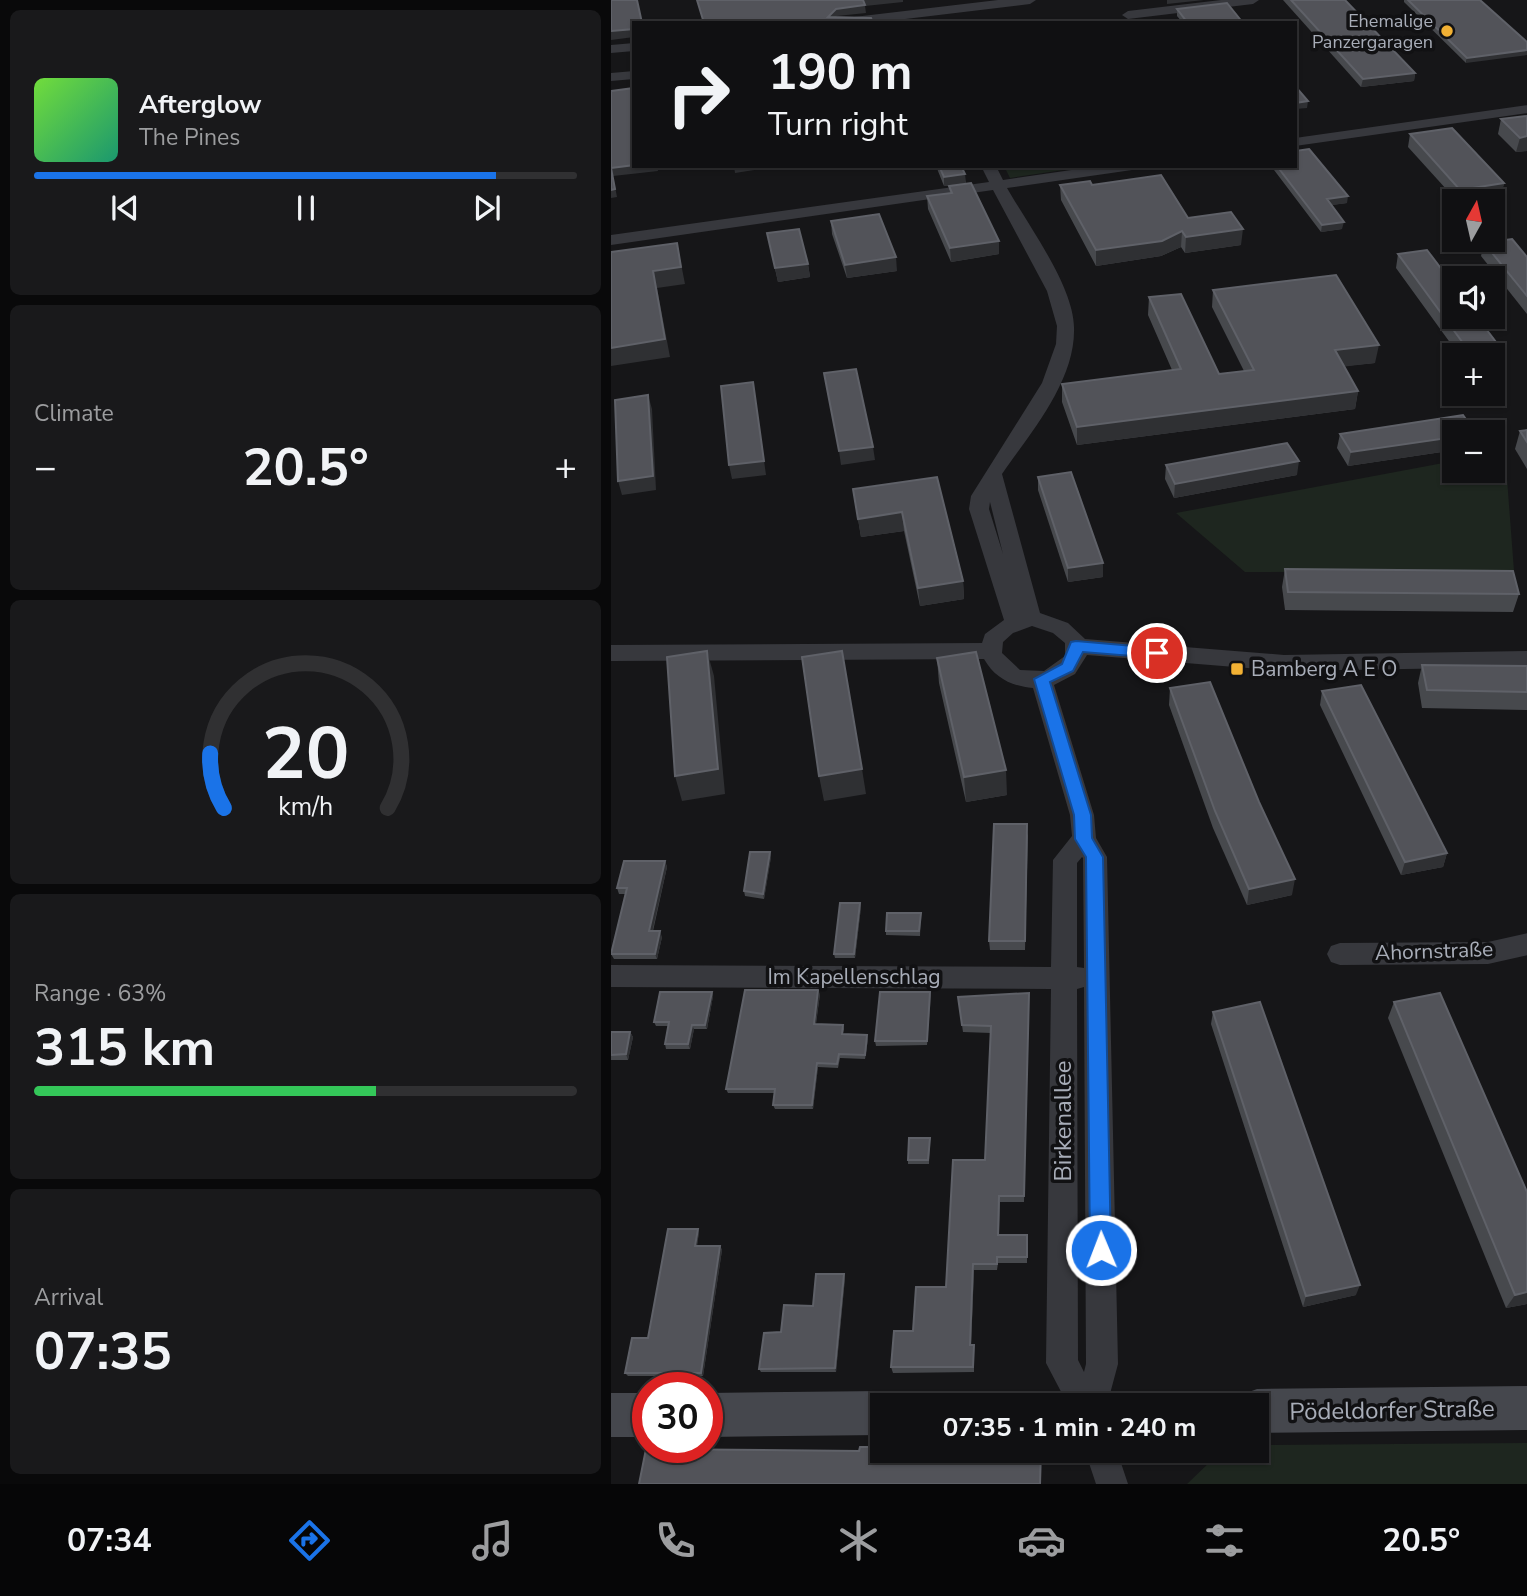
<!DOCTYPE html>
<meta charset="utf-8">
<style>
:root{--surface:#101012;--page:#19191b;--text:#f1f3f6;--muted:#9c9d9f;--line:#303032;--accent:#1a73e8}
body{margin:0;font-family:"Nunito Sans",sans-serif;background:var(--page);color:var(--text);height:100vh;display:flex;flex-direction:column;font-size:26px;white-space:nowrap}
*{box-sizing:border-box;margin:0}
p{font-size:23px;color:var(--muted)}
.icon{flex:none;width:38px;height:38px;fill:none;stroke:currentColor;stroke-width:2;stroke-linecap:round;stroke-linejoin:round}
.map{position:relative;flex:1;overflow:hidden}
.drawer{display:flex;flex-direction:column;gap:10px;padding:10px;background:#09090a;width:611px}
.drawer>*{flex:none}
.guide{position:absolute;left:21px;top:21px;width:665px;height:147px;border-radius:0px;box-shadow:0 2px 5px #0004,0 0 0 2px var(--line);background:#101012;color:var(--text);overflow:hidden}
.needle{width:46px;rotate:8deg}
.controls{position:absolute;left:831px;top:189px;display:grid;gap:14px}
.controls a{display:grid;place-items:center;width:63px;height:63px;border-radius:0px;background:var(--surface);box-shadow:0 2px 5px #0004,0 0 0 2px var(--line);font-size:35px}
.speed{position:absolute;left:21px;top:1372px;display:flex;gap:14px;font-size:35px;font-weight:700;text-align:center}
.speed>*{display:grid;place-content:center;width:91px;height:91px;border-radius:50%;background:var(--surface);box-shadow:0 2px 5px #0004,0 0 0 2px var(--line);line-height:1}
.speed .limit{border:10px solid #d22;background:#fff;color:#111}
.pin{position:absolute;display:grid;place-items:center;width:60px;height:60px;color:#fff;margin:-30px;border:4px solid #fff;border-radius:50%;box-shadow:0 2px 7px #0007}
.me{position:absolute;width:77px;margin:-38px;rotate:359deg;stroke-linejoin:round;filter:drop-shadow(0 0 5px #0008)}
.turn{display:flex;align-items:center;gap:24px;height:147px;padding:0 21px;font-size:32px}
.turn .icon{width:91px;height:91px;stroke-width:2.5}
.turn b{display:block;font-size:49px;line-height:60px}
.big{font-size:52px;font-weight:700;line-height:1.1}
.drawer .widget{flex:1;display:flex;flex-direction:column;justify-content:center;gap:10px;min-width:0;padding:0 24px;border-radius:10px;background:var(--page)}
.drawer .dial{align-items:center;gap:0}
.dial svg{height:182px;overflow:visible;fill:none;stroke:var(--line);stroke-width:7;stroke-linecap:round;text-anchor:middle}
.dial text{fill:var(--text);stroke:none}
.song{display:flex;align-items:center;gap:21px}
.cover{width:84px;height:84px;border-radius:10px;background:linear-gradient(135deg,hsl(100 70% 55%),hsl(160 70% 35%))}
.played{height:7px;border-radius:4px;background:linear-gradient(90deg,var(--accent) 85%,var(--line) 85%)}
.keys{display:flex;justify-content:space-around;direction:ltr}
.heat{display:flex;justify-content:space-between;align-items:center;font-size:38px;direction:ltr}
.charge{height:10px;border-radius:5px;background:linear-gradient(90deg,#34c759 63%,var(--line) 0)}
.trip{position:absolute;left:259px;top:1393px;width:399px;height:70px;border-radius:0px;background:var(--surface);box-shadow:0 2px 5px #0004,0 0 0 2px var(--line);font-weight:700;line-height:70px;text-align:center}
.menu{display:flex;height:112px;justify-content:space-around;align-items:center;background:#060607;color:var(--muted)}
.menu .icon{width:49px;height:49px}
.menu .active{color:var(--accent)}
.menu b{font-size:32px;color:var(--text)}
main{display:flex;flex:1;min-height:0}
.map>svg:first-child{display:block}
</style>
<main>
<section class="drawer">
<div class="widget">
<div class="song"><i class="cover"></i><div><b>Afterglow</b><p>The Pines</p></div></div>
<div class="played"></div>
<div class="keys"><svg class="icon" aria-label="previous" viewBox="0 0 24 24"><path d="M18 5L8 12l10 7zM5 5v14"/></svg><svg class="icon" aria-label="pause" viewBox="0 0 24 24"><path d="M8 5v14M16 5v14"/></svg><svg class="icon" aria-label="next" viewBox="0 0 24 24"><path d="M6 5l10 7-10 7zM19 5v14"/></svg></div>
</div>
<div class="widget"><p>Climate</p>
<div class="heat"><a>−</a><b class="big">20.5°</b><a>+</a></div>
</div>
<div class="widget dial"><svg viewBox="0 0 100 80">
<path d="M14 69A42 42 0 1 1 86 69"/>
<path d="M14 69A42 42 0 0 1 8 45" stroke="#1a73e8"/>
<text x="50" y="56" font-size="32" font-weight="700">20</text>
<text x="50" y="72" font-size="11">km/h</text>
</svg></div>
<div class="widget"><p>Range · 63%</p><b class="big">315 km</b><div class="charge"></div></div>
<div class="widget"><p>Arrival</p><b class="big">07:35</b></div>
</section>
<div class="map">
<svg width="917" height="1484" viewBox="0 0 917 1484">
<rect width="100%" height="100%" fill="#161618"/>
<g fill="#1e261f">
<path d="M393 166H479L399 178Z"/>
<path d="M894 452 903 571 634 572 565 513 843 461 844 471H882V454Z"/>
<path d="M916 1443V1484H576L602 1459 601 1451H646V1445Z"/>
</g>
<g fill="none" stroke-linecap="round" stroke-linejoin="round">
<g fill="#37383d" fill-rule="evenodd">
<path d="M387 0H425L419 4 261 23H220L226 19Z"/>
<path d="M610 0H648L642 4 517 19 511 15 517 11Z"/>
<path d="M23 43V51L0 53V45Z"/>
<path d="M23 71V79L0 81V73Z"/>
<path d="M917 105V113L684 146V138Z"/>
<path d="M370 166H385L392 180 488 166H528L521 170 396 188C417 225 462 285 463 327 465 381 419 433 391 474L429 613 457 623 474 639 673 655 917 651V667L673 671 476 655 464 674 443 685 483 815 485 838 496 857 507 1364 496 1405H457L435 1363 440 989 0 987V965L440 967 442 860 461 836 459 815 422 688C400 686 384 678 373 659L0 661V645L371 643 374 634 393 620 358 509 360 496 431 383 445 344 446 326 436 291 382 190 0 245V235L378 182ZM379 502 392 554 378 509ZM421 626 442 633 454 643V656L433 671 409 670 391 653 392 642 402 633ZM471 857 472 858 473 968 466 967V863ZM473 987 475 1364 473 1372 467 1360 466 989Z"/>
<path d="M917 933V955L877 964 729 965 720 962 716 954 720 946 729 943 877 942Z"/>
<path d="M474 1451H506L517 1484H485Z"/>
</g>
<g fill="#45474d" fill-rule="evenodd">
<path d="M917 1386V1430L646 1433V1405H626L630 1395 646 1389Z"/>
<path d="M271 1391 287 1397 290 1405H271V1435L96 1437V1393Z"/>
<rect x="0" y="1393" width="37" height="44"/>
</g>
</g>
<g fill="#47494d">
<path d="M672 0H734L804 73 803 81 750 87Z"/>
<path d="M793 0H869L855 63 793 2Z"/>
<path d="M566 9 632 23 571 22 566 16Z"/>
<path d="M916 116V151L905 152 887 134 890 119Z"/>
<path d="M799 134 893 183 890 196 853 201H846L797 147Z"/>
<path d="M325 166H350L355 183 333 186Z"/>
<path d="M660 166H684L736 203 720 205 731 229 710 232Z"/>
<path d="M449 185H481L577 218 630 245 574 253 570 247 550 256 485 266 450 200Z"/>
<path d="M338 186 388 241V254L340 262 317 209 316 196 339 193Z"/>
<path d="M220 221 286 271 236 278 221 234Z"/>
<path d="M156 233 197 264 199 277 167 282Z"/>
<path d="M873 243 916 257V314L870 256Z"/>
<path d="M816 250 844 287V317H866L891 350 887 363 882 364V355H848L785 268 787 254Z"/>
<path d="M602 290 764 363 733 366 747 391 744 409 466 445 451 402V384L561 370 537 315 538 297 608 374 633 371 601 307Z"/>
<path d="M916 430V469L904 449 909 431Z"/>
<path d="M844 432V450L737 466 726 448 729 434Z"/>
<path d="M555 465 686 475 563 498 554 479Z"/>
<path d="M326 477 352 581 353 599 309 606 293 531 250 537 242 489Z"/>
<path d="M427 477 492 577 457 582 427 490Z"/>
<path d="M674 569 908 594 902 612 674 610 671 587Z"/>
<path d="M326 658 396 795 355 802 328 683Z"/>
<path d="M811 665 916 666V710L811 708 807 683Z"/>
<path d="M559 688 681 895 636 905 602 828 558 705Z"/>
<path d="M711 691 836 853 832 867 790 875 709 705Z"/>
<path d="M417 833 414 950H379L378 941Z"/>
<path d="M159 852 160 857 153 899 134 896 133 891Z"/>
<path d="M54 861 56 867 42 931 51 937 46 959H3L0 954 15 894H8L6 888Z"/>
<path d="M249 903 250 907 244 958H224L223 954Z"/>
<path d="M310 913 309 936 275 935V931Z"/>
<path d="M101 992 102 996 96 1029H83L79 1049H55L54 1044 57 1026H45L43 1022Z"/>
<path d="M319 992 316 1045 265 1046 264 1041Z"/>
<path d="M209 994 205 1024 232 1025 233 1029 232 1034 257 1039 254 1059 229 1058 227 1068 207 1067 202 1109H164L162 1105 164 1093H117L115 1089Z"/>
<path d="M347 997 418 1000 413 1202H389L388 1235H416V1263H387L386 1270H363L360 1345H363V1372L282 1373 280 1367 302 1331 335 1287 374 1160 380 1033 352 1032Z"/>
<path d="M783 1002 916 1304 895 1308 777 1018Z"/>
<path d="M602 1012 745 1295 692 1307 600 1024Z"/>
<path d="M0 1032H19L22 1037 17 1060H0Z"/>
<path d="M319 1138 318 1164H297V1160Z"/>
<path d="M88 1232 86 1246H109L111 1250 92 1376H17L14 1373 37 1338Z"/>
<path d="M234 1278 225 1372H150L148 1369 170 1332Z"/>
</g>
<g fill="#2f3033">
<path d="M251 0H292V2L254 6 255 13 226 16 220 23 217 17 225 9Z"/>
<path d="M556 0H593L556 4Z"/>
<path d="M23 29V37L0 40V31Z"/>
<path d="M916 50V55L855 63 856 58Z"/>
<path d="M804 73 803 81 750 87 752 79Z"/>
<path d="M697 101 696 108 684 109V103Z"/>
<path d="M916 136V151L905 152 909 138Z"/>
<path d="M23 165V166H46L47 171 2 176 6 197 0 198V168Z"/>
<path d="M123 166H168L124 173Z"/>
<path d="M354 174 355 183 333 186V177Z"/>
<path d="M893 183 890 196 847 201 849 190Z"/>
<path d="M737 196 736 203 715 206 716 199Z"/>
<path d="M733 222 731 229 710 232 711 225Z"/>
<path d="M632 229 630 245 574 253 575 237Z"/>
<path d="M571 231 570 247 550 256 485 266V250Z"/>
<path d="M388 241V254L340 262 339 248Z"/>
<path d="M66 243 74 284 46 288 59 357 0 366V348L42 271Z"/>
<path d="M285 257 286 271 236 278 234 265Z"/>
<path d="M197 264 199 277 167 282 164 268Z"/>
<path d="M768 345 764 363 721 368 724 350Z"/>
<path d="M891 350 887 363 882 364V355H860V354Z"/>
<path d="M142 382 155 475 121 479 118 465Z"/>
<path d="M747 391 744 409 466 445V427Z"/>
<path d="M37 395 41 409 45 490 11 495 7 481Z"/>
<path d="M844 437V450L737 466 740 452Z"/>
<path d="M262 447 264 460 230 465 228 451Z"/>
<path d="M688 461 686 475 563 498 564 484Z"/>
<path d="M291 512 293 531 250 537 247 519Z"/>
<path d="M492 563V577L457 582V568Z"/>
<path d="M352 581 353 599 309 606 307 588Z"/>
<path d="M96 651 103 676 114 794 71 801 64 776Z"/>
<path d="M251 769 255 794 213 801 208 776Z"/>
<path d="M395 770 396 795 355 802 353 777Z"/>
<path d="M159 852 160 857 153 899 152 894Z"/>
<path d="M836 853 832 867 790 875 794 862Z"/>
<path d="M54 861 56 867 40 937 38 931Z"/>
<path d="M684 879 681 895 636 905 638 889Z"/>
<path d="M249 903 250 907 244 958 243 954Z"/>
<path d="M49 931 51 937 46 959 44 954Z"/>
<path d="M207 990 209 994 204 1028 203 1024Z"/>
<path d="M101 992 102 996 96 1029 94 1025Z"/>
<path d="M319 992 320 996 316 1045V1041Z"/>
<path d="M81 1025 83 1029 79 1049 77 1044Z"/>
<path d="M19 1032 22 1037 17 1060 15 1054Z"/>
<path d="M256 1035 257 1039 254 1059V1055Z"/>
<path d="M206 1063 207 1067 202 1109 201 1105Z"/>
<path d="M87 1229 88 1232 85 1250 84 1246Z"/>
<path d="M109 1246 111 1250 92 1376 90 1373Z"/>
<path d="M362 1264 363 1270 360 1350 359 1345Z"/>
<path d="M233 1274 234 1278 225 1372 224 1368Z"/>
<path d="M749 1285 745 1295 692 1307 695 1296Z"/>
<path d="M916 1292V1304L895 1308 904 1295Z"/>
</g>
<g fill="#525359" stroke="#5f6168" stroke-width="2">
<path d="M0 0H26L31 23H23V29L0 31Z"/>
<path d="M86 0H252L254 5 225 9 217 17 260 18 262 23H93Z"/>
<path d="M680 0H734L804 73 752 79Z"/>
<path d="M797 0H869L916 42V50L856 58Z"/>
<path d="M616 3 632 23H567L576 22 566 9Z"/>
<path d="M684 86 697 101 684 103Z"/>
<path d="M23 88V165L0 168 4 189 0 190V91Z"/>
<path d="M916 116V136L909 138 890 119Z"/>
<path d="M841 128 893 183 849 190 799 134Z"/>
<path d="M698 149 737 196 716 199 733 222 711 225 666 166H684V151Z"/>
<path d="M328 166H350L354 174 333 177Z"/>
<path d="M550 175 577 218 620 212 632 229 575 237 571 231 551 241 485 250 449 185 479 181 481 185Z"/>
<path d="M360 183 388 241 339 248 316 196 341 193 338 186Z"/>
<path d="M268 214 285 257 234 265 220 221Z"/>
<path d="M188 229 197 264 164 268 156 233Z"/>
<path d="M901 239 916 257V296L873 243Z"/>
<path d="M66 243 70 267 42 271 54 339 0 348V252Z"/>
<path d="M816 250 844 287V317H866L891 350 860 354 787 254Z"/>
<path d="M725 275 768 345 724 350 747 391 466 427 451 384 570 369 538 297 570 294 608 374 643 370 602 290Z"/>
<path d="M245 369 262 447 228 451 213 373Z"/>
<path d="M142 382 153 461 118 465 110 386Z"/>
<path d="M37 395 42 476 7 481 4 400Z"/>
<path d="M852 415 864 432H844V437L740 452 729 434Z"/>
<path d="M916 430V442L909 431Z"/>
<path d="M676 443 688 461 564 484 555 465Z"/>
<path d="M460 472 492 563 457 568 427 477Z"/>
<path d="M326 477 352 581 307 588 291 512 247 519 242 489Z"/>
<path d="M674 569 902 571 908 594 677 592Z"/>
<path d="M96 651 107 769 64 776 56 657Z"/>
<path d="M231 651 251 769 208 776 191 657Z"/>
<path d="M365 652 395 770 353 777 326 658Z"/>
<path d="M811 665 916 666V692L816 690Z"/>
<path d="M599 682 648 802 684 879 638 889 604 811 559 688Z"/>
<path d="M750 685 836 853 794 862 711 691Z"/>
<path d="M383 824H416L414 941H378Z"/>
<path d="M139 852H159L152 894 133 891Z"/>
<path d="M13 861H54L38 931H49L44 954H0L16 888H6Z"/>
<path d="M229 903H249L243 954H223Z"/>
<path d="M276 913H310L308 931H275Z"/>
<path d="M134 990H207L203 1024 232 1025 231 1034 256 1035 254 1055 228 1054 226 1064 206 1063 201 1105H162L164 1089H115Z"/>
<path d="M49 992H101L94 1025H81L77 1044H54L58 1022H43Z"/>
<path d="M269 992H319L316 1041H264Z"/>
<path d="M418 993 413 1196H388L387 1235H416V1257H386V1264H362L359 1345H363L362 1367H280L283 1331H302L305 1287H335L342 1160H374L380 1026 351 1025 347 997Z"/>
<path d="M829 993 916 1192V1292L904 1295 783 1002Z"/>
<path d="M649 1002 749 1285 695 1296 602 1012Z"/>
<path d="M0 1032H19L15 1054 0 1055Z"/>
<path d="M298 1138H319L317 1160H297Z"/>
<path d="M57 1229H87L84 1246H109L90 1373H14L21 1338H37Z"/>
<path d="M205 1274H233L224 1368 148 1369 153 1333 170 1332 173 1305 202 1306Z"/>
<path d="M249 1447H271V1451L388 1452V1451H430L429 1484H28L35 1449 248 1451Z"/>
</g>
<path fill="#1a73e8" stroke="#114b97" stroke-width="2" d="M465 641 546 648 554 653 546 658 472 652 462 671 439 682 480 815 481 838 492 857 500 1250 497 1257 490 1260 482 1257 479 1250 475 857 464 839 463 815 423 679 451 664 460 642Z"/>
<g fill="#f2b134" stroke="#111113" stroke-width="2.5">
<circle cx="836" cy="31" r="7"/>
<rect x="619" y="662" width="14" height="14" rx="3.5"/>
</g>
<g text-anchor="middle" stroke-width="7" stroke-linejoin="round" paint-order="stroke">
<g font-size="18" fill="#a8adb8" stroke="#111113" text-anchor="end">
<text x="822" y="27">Ehemalige<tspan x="822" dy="21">Panzergaragen</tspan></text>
</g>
<g font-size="21" fill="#a8adb8" stroke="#111113" text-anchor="start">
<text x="640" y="676">Bamberg A E O</text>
</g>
<g font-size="21" fill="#a8adb8" stroke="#111113">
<text transform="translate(823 951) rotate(-2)" y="7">Ahornstraße</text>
<text x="243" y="984">Im Kapellenschlag</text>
</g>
<g font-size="24" fill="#a8adb8" stroke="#111113">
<text transform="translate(452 1121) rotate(-90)" y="8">Birkenallee</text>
<text transform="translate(781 1410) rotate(-1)" y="8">Pödeldorfer Straße</text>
</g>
</g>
</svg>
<div class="controls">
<a><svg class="needle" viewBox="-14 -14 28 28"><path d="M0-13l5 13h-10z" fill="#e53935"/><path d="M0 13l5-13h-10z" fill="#9c9d9f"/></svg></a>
<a><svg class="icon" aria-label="sound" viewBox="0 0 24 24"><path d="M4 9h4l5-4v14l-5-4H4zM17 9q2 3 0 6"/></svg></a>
<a>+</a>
<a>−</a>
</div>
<div class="speed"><div class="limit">30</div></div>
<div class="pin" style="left:546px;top:653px;background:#d93025"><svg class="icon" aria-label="arrive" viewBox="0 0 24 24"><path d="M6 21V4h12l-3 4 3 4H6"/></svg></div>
<svg class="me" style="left:490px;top:1250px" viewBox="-20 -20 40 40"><circle r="17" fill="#1a73e8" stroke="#fff" stroke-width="3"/><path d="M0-11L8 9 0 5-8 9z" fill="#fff"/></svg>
<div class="trip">07:35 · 1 min · 240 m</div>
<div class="guide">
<div class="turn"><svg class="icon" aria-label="right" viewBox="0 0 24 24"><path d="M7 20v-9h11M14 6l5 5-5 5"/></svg><div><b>190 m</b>Turn right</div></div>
</div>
</div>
</main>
<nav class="menu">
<b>07:34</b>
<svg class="icon active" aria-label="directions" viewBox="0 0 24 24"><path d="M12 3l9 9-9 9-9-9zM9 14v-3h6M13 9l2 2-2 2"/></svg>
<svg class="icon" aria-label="music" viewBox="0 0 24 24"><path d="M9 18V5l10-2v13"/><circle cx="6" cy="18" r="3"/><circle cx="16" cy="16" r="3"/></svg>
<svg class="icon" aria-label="phone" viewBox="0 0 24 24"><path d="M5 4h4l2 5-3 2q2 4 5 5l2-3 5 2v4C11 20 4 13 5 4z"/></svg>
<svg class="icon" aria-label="climate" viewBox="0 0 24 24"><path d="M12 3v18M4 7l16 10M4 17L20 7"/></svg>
<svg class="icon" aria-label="car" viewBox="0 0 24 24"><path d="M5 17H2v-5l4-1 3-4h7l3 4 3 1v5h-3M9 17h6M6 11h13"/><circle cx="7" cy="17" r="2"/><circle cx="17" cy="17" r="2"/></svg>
<svg class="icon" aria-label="filters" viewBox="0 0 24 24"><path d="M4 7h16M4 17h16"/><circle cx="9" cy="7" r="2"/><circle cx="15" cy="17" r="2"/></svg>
<b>20.5°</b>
</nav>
